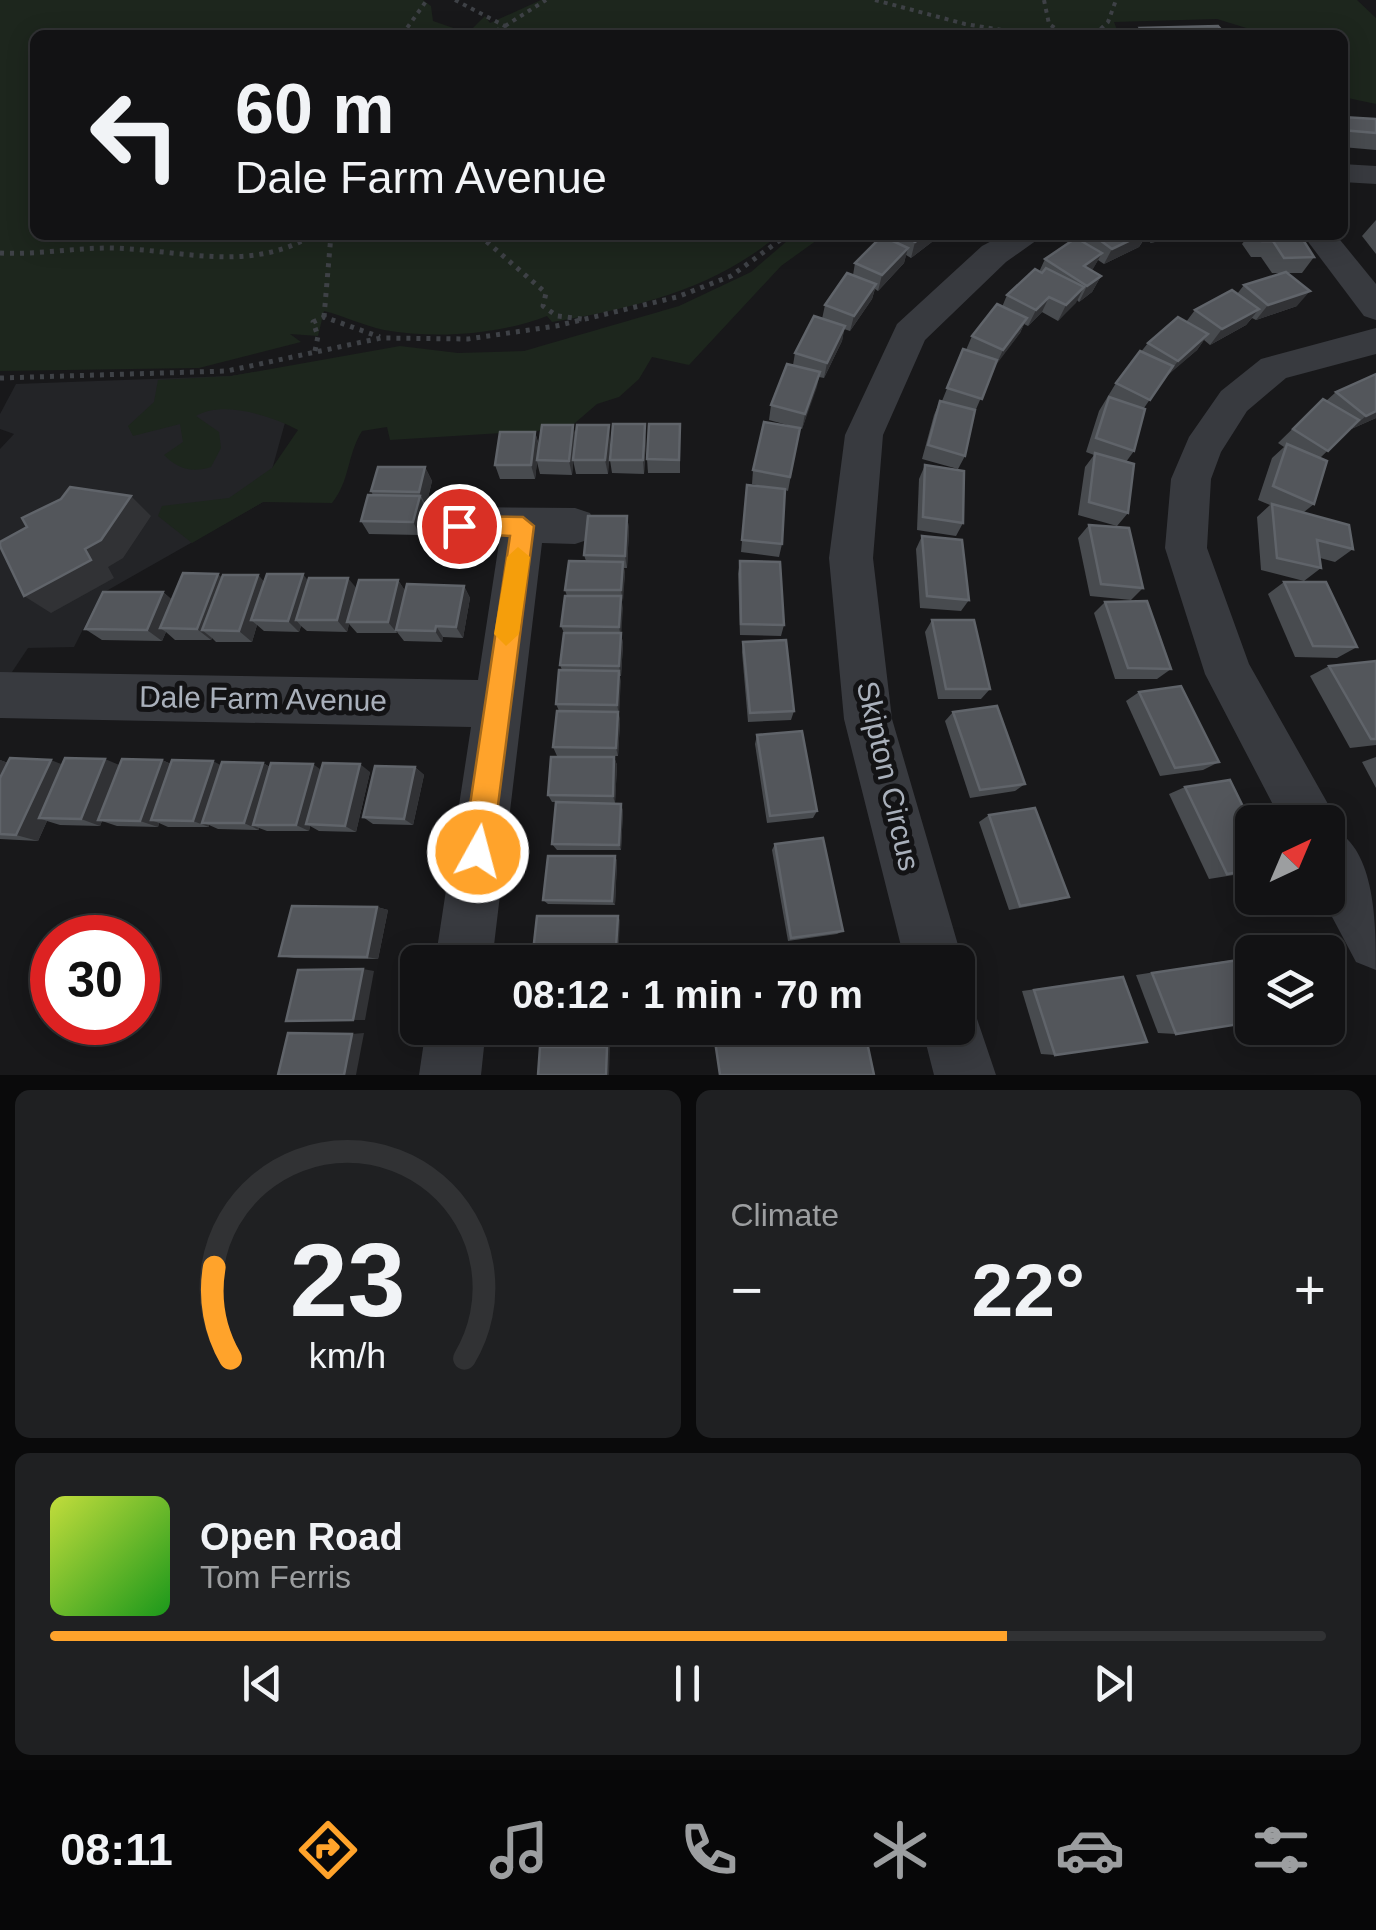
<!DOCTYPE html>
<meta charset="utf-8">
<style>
:root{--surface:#121214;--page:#1f2022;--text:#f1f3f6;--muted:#9c9ea0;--line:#313234;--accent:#ffa32b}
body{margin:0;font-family:Arial,sans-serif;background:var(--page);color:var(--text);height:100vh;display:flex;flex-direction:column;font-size:38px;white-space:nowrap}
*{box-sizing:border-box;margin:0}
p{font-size:32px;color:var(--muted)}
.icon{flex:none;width:55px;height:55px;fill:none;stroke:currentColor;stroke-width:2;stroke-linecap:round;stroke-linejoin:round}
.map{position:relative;height:1075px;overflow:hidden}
.drawer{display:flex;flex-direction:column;gap:15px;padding:15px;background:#0a0a0b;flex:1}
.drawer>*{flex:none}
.guide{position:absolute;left:30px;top:30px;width:1318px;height:210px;border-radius:15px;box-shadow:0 5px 25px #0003,0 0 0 2px var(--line);background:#121214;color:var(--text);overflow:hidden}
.needle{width:65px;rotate:44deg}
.fabs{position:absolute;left:1235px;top:805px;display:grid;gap:20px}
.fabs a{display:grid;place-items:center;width:110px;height:110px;border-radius:15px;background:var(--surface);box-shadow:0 5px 25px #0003,0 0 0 2px var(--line);font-size:50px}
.speed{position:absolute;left:30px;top:915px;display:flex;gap:20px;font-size:50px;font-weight:700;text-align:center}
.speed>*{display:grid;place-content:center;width:130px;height:130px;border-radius:50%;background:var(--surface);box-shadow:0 5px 25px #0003,0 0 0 2px var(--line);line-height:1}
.speed .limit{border:15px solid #d22;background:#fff;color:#111}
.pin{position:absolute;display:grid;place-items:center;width:85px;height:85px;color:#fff;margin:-42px;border:5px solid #fff;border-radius:50%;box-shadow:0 2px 10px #0007}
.me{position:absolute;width:110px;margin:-55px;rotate:7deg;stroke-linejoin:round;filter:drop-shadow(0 0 8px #0008)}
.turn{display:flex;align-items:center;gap:35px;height:210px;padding:0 40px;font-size:45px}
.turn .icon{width:130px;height:130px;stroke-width:2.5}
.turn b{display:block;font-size:70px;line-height:85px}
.big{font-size:75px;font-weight:600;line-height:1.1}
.drawer .card{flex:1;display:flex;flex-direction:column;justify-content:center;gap:15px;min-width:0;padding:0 35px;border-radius:15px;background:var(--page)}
.drawer .dial{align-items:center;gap:0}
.dial svg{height:260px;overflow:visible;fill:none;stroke:var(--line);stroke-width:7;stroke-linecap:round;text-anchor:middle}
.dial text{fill:var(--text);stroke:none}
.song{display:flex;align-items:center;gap:30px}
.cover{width:120px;height:120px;border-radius:15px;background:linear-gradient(135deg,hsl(70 70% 55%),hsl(120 70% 35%))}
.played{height:10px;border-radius:5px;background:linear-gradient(90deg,var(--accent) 75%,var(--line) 75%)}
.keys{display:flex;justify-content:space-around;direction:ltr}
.heat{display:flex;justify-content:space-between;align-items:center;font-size:55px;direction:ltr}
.drawer .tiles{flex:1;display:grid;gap:15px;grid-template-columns:1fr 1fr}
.card:last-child{grid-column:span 2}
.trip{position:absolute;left:400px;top:945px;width:575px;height:100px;border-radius:15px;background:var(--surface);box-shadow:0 5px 25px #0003,0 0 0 2px var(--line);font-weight:600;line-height:100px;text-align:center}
.dock{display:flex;height:160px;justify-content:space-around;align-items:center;background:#070708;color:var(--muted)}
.dock .icon{width:70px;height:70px}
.dock .active{color:var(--accent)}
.dock b{font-size:45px;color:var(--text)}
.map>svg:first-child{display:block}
</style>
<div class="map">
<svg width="1376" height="1075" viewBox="0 0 1376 1075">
<rect width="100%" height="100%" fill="#18181a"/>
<path fill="#232427" d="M301 365 263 502 101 594 74 647 28 648 12 672 0 674V449L14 434 0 429V414L16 384 231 376Z"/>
<g fill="#1d261d">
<path d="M0 0H423L431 6 433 21 468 33 485 16 490 23 541 0H1357L1376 18V104L1343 97 1342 35H1269L1217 19 1114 22 1119 35H35V235H778C713 290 634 308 552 322L547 316C498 335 436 339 384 330 365 326 344 316 324 311L318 336 290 334 301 342 199 368 0 371Z"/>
<path d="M794 235H824L781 266 689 365 652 357 639 379 619 397 597 404 568 429 390 440 387 427 362 431C347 455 350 481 332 503L263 502 192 543 158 516 162 506 229 498 272 468 298 430C272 416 223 400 196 416L219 432 221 448 211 467C192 473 178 469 164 455L183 442 180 424 133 436 128 426 154 402 158 380 231 376 400 346 458 353 524 351 679 306 751 272Z"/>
</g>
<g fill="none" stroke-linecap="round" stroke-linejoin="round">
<g stroke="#3e4146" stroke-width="4" stroke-dasharray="4 5" stroke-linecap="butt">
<path d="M455 0 505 26 488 35"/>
<path d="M875 0 965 24 1033 35"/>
<path d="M1044 0 1049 24 1065 35"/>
<path d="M505 26 546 0"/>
<path d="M402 35 427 0"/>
<path d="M1094 35 1108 22 1116 0"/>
</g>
<g stroke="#3e4146" stroke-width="5" stroke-dasharray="4 6" stroke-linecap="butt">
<path d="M479 235 546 293 543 306 557 316 582 319"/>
<path d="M0 253C36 255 72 248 109 248 180 249 248 274 313 235"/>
<path d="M324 317 331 235"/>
<path d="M315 351 318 336 313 322 324 317 380 337"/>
<path d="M0 378 227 371 381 338 468 339 556 326 677 297 731 276 787 235"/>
</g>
<g fill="#383a3f" fill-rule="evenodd">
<path d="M1342 164 1376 166V184L1342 182Z"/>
<path d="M1003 235H1044L1006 262 925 340 883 435 873 558 892 719 963 962 958 974V962H905L844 719 829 558 845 435 897 324 982 246Z"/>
<path d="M1303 235H1336L1376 284V320L1364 316Z"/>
<path d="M1376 328V354L1286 378 1247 411 1221 452 1211 479 1207 548 1249 664 1328 804 1336 822 1333 829C1376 849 1376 926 1376 970L1356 962 1322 898H1328V822H1282L1205 674 1165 548 1171 479 1189 437 1221 391 1261 359Z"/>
<path d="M459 507 575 508 590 513 596 526 590 539 575 544 542 543 492 962H435L471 727 0 718V672L478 680 499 543H459L444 537 438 525 444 513Z"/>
<path d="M958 1001 973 1007 996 1075H934L922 1028H958Z"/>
<path d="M426 1028H486L481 1075H419Z"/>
</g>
</g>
<g fill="#484b4f">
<path d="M1342 117 1376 119V150L1342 147Z"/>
<path d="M1376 220V254L1362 236Z"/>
<path d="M890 235H941L911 258 906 255 904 263 878 291 875 289 872 299 850 331 844 329 842 341 824 378 819 377 802 429 769 420 771 405 793 365 795 353 822 319 825 305 853 275 855 263 888 239Z"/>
<path d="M1088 235H1182L1151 243 1145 238 1139 247 1104 264 1098 260 1092 270 1101 276 1092 292 1079 302 1077 300 1058 321 1042 312 1028 326 1024 324 1020 333 995 365 974 414 965 456 958 469 922 459 934 415 940 401H942L963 349 966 350 972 336 1002 307 1007 295 1039 272 1045 259 1084 243Z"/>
<path d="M1249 235H1300L1314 257 1302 273H1288L1297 306 1256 320 1252 318 1246 325 1210 345 1204 340 1197 350 1166 376 1144 408 1134 451 1126 462 1128 513 1117 526 1078 515 1085 467 1094 455 1086 452 1099 411 1116 383 1148 343 1186 322 1195 310 1237 294 1244 285 1281 273H1272L1261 257H1251L1242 244Z"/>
<path d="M1376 374V418L1349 430 1320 458 1314 504 1304 512 1353 549 1335 562 1320 558 1321 568 1304 581 1261 570 1257 517 1270 505 1258 500 1272 458 1284 447 1278 443 1323 399 1326 401 1336 392Z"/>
<path d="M680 424V473H648L647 459Z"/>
<path d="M573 425 576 439H610L608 474H576L573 460 572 475 540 474 537 462 535 479H500L495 465 535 432 539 445Z"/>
<path d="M800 428 788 491 785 490 782 544 779 557 741 552 747 485 766 487 752 484 753 470Z"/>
<path d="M646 439 644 474 612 473 610 460Z"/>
<path d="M925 465 963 523 956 536 917 530 919 479Z"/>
<path d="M425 467 432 481 426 506H425L426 509 420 535 369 534 361 521 373 495 371 491Z"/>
<path d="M627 516 629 529 627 568H624L625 574 622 602 621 633 623 644 621 676H620L619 714 620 721 618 756H557L553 747 559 711 556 704 562 670 560 665 564 633 561 626 567 596 565 590 586 561 584 555Z"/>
<path d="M1089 525 1143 588 1131 600 1090 596 1078 538Z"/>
<path d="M922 536 969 600 961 611 920 608 916 549Z"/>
<path d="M740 561 784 625 781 636 740 635 738 574Z"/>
<path d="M258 575 264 582 308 581 356 589 398 580 405 591 464 586 470 598 463 638 443 637 442 642 404 641 397 632V633H357L349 624 347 632 307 631 301 626 299 632 264 631 257 625 252 642H216L212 638 211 640H175L166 632 162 641 102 640 85 629 163 592 172 600 222 577Z"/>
<path d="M1284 582 1357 647 1337 658 1295 657 1268 594Z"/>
<path d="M1105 602 1171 669 1157 679H1115L1094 613Z"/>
<path d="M932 620 990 689 981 699H938L925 632Z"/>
<path d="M743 642 794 711 791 720 748 722 742 652Z"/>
<path d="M1376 661V745L1350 748 1310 676 1329 666Z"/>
<path d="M1139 692 1219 762 1203 770 1160 776 1126 701Z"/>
<path d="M953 712 1025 784 1015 791 970 798 945 721Z"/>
<path d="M757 735 817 811 813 818 767 823 755 744Z"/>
<path d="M614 757 617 765 615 803 623 810 621 850H557L552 844 556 802H552L548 795Z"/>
<path d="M1376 757V788L1362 762Z"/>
<path d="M0 760 8 763 120 765 162 760 171 764 221 765 263 763 270 767 370 772 356 832 319 831 310 826 309 831H267L259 828V830L218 829 209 825V827H168L159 823 158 827 117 826 102 821 100 826 60 825 47 821 38 841 0 839Z"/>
<path d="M415 767 424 775 413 825 373 824 363 817Z"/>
<path d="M1185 787 1252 825V872L1209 879 1169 794Z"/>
<path d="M989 815 1069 897 1056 901 1009 910 979 822Z"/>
<path d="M775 844 843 931 837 934 788 941 772 850Z"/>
<path d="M615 856 617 861 615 905 548 904 543 900Z"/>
<path d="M377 907 388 910 378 959 294 958 279 956Z"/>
<path d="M1252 957V1022L1176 1034 1158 1033 1136 975Z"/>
<path d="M1108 979 1055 1055 1041 1054 1022 991Z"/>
</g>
<g fill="#313235">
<path d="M925 235H941L911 258 915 242Z"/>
<path d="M1141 235H1146L1139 247 1104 264 1112 249Z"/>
<path d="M1156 235H1182L1151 243Z"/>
<path d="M908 248 904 263 878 291 882 275Z"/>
<path d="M1102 253 1093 269 1076 281 1084 266Z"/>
<path d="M1101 276 1092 292 1079 302 1087 286Z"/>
<path d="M876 284 872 299 850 331 854 316Z"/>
<path d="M1084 287 1076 303 1058 321 1066 305Z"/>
<path d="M1310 291 1297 306 1256 320 1268 305Z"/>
<path d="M1049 297 1042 312 1028 326 1036 310Z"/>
<path d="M1259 309 1246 325 1210 345 1222 329Z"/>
<path d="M1027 318 1020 333 996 365 1003 350Z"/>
<path d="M845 326 842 341 824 378 827 363Z"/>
<path d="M1208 334 1197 350 1167 376 1178 361Z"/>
<path d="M820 372 817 387 802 429 805 414Z"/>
<path d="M1376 411V418L1349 430 1366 416Z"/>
<path d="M645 424 646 439 644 474 643 460Z"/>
<path d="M573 425 576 439 572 475 569 461Z"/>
<path d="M609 425 610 439 608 474 605 460Z"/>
<path d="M535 432 539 447 535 479 531 465Z"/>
<path d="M425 467 432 481 426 506 419 492Z"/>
<path d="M131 496 151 516 123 558 108 567 114 578 51 613 24 596 85 549Z"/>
<path d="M420 496 426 509 420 535 413 522Z"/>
<path d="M627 516 629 529 627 568 625 556Z"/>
<path d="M623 562 625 574 623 602 621 590Z"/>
<path d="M218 574 231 586 202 630 212 638 211 640 197 629Z"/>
<path d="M303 574 313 587 296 620 301 626 299 632 288 621Z"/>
<path d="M258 575 270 588 251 620 257 625 252 642 239 631Z"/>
<path d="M348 578 358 590 347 632 337 620Z"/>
<path d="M398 580 406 592 397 633 388 622Z"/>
<path d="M464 586 470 598 463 638 456 627Z"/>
<path d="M163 592 177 604 160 628 166 632 162 641 147 630Z"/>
<path d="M621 596 623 608 621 638 619 627Z"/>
<path d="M436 626 443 637 442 642 435 631Z"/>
<path d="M621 633 623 644 621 676 619 666Z"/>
<path d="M619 671 621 681 619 714 617 705Z"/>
<path d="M618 712 620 721 618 756 616 748Z"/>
<path d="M614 757 617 765 615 803 613 796Z"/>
<path d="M105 759 124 767 98 820 102 821 100 826 81 819Z"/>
<path d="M0 760 21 768 0 813Z"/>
<path d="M51 760 71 768 39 818 47 821 38 841 16 835Z"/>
<path d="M162 760 179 768 151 820 159 823 158 827 140 821Z"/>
<path d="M213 761 228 769 202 823 209 825V827L193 821Z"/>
<path d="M263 763 276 771 253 825 259 828V830L244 823Z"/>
<path d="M313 764 324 772 306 824 310 826 309 831 296 825Z"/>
<path d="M360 764 370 772 356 832 345 826Z"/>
<path d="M415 767 424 775 413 825 404 819Z"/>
<path d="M621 804 623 810 621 850 619 845Z"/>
<path d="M615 856 617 861 615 905 612 901Z"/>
<path d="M377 907 388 910 378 959 367 957Z"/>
<path d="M618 916 620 920 618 962H615Z"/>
<path d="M363 969 374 971 365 1020H353Z"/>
<path d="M364 1033 356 1075H344L352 1034Z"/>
<path d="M610 1046 609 1075H606L607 1047Z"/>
</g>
<g fill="#53565b" stroke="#60646a" stroke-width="2.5">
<path d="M1218 26 1226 35H1145L1140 28Z"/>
<path d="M1342 117 1376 119V133L1342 130Z"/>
<path d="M904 235H925L915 242Z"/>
<path d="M1093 235H1141L1112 249Z"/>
<path d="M1258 235H1300L1314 257 1284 258 1273 241H1262Z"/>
<path d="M882 236 908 248 882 275 855 263Z"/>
<path d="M1076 238 1102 253 1084 266 1101 276 1087 286 1045 259Z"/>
<path d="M1046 268 1084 287 1066 305 1049 297 1036 310 1007 295 1035 269 1042 273Z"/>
<path d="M1286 272 1310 291 1268 305 1244 285Z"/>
<path d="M847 273 876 284 854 316 825 305Z"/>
<path d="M1232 290 1259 309 1222 329 1195 310Z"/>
<path d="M997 304 1027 318 1003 350 972 336Z"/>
<path d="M814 316 845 326 827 363 795 353Z"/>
<path d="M1178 317 1208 334 1178 361 1148 343Z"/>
<path d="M963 349 997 360 982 399 947 388Z"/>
<path d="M1140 351 1173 366 1150 400 1116 383Z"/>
<path d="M787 364 820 372 805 414 771 405Z"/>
<path d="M1376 374V411L1366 416 1336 392Z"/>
<path d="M1109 397 1145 409 1134 451 1096 438Z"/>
<path d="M1323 399 1359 420 1328 451 1293 429Z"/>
<path d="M940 401 975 410 965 456 928 445Z"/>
<path d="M764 422 800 428 790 477 753 470Z"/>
<path d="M613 424H645L643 460H610Z"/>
<path d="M649 424H680L679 460 647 459Z"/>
<path d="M542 425H573L569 461 537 460Z"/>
<path d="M577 425H609L605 460H573Z"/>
<path d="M500 432H535L531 465H495Z"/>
<path d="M1287 444 1327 461 1314 504 1273 486Z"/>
<path d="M1095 453 1134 464 1128 513 1089 502Z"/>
<path d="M925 465 964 471 963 523 923 517Z"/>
<path d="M378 467H425L419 492 371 491Z"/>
<path d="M747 485 785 489 782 544 742 540Z"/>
<path d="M70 487 131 496 101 540 85 549 91 560 24 596 0 546V542L27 527 22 518 61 499Z"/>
<path d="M368 495 420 496 413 522 361 521Z"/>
<path d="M1272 504 1349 525 1353 549 1317 540 1321 568 1277 558Z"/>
<path d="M588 516H627L625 556 584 555Z"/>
<path d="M1089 525 1129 528 1143 588 1101 584Z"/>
<path d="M922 536 962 540 969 600 927 596Z"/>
<path d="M569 561 623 562 621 590H565Z"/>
<path d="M740 561 780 562 784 625 741 624Z"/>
<path d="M183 573 218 574 197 629 160 628Z"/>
<path d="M267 574H303L288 621 251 620Z"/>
<path d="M223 575H258L239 631 202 630Z"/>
<path d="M309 578H348L337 620H296Z"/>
<path d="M359 580H398L388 622H347Z"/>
<path d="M1284 582H1326L1357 647 1313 646Z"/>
<path d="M407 584 464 586 456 627 436 626 435 631 396 630Z"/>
<path d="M103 592H163L147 630 85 629Z"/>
<path d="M565 596H621L619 627 561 626Z"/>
<path d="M1147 601 1171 669 1128 668 1105 602Z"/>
<path d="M932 620H974L990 689H946Z"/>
<path d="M564 633H621L619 666 560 665Z"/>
<path d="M786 640 794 711 750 713 743 642Z"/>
<path d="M1376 661V739H1371L1329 666Z"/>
<path d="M559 670 619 671 617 705 556 704Z"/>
<path d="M1181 686 1219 762 1175 768 1139 692Z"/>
<path d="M997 706 1025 784 980 790 953 712Z"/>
<path d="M557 711 618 712 616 748 553 747Z"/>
<path d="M802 731 817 811 770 816 757 735Z"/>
<path d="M551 757H614L613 796 548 795Z"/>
<path d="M10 758 51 760 16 835 0 834V778Z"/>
<path d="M65 758 105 759 81 819 39 818Z"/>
<path d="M122 759 162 760 140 821 98 820Z"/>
<path d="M172 760 213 761 193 821 151 820Z"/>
<path d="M222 762 263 763 244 823H202Z"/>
<path d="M271 763 313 764 296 825H253Z"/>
<path d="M323 763 360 764 345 826 306 824Z"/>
<path d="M375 766 415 767 404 819 363 817Z"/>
<path d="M1230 780 1252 825V870L1227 874 1185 787Z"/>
<path d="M556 802 621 804 619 845 552 844Z"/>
<path d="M1035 808 1069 897 1020 906 989 815Z"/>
<path d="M823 838 843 931 791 938 775 844Z"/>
<path d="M548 856H615L612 901 543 900Z"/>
<path d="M292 906 377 907 367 957 279 956Z"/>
<path d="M537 916H618L615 962 532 961Z"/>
<path d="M1316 949 1318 952H1291Z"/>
<path d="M1252 958V1022L1176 1034 1152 973Z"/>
<path d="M363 969 353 1020 286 1021 298 970Z"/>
<path d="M1328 972 1345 1008 1328 1011Z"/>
<path d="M1123 977 1147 1042 1055 1055 1034 990Z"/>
<path d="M538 1028H612V1029Z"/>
<path d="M801 1028H864L874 1075H720L715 1041Z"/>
<path d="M288 1033 352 1034 344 1075H278Z"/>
<path d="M540 1047H607L606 1075H538Z"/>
</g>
<path fill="#ffa32b" stroke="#a66a1c" stroke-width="2.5" d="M459 516 523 517 534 526 492 852 488 862 478 866 467 862 463 852 510 536 451 532V519Z"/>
<path fill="#f59e0b" d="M518 547 530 557 519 634 506 646 494 634 507 557Z"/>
<g text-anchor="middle" stroke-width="10" stroke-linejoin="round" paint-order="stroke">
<g font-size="30" fill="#a9b0bb" stroke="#131315">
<text transform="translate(263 699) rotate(1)" y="10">Dale Farm Avenue</text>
<text transform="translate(888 776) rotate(77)" y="10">Skipton Circus</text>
</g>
</g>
</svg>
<div class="fabs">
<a><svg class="needle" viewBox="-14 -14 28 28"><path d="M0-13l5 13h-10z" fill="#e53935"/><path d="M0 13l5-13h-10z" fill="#9c9ea0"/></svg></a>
<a><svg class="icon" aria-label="layers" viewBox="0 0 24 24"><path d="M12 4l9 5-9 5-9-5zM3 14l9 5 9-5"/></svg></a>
</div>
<div class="speed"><div class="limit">30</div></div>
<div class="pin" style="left:459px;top:526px;background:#d93025"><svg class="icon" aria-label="arrive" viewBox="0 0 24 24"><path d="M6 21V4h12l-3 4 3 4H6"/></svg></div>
<svg class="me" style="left:478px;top:852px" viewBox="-20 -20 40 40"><circle r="17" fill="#ffa32b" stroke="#fff" stroke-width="3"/><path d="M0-11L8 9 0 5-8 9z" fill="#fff"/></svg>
<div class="trip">08:12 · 1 min · 70 m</div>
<div class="guide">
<div class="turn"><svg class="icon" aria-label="left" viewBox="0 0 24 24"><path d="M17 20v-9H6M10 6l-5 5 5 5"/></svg><div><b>60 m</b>Dale Farm Avenue</div></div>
</div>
</div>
<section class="drawer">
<div class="tiles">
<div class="card dial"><svg viewBox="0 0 100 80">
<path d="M14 69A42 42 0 1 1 86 69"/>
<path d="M14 69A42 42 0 0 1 9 41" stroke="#ffa32b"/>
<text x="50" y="56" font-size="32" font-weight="700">23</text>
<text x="50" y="72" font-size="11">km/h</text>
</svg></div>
<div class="card"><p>Climate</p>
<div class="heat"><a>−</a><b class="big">22°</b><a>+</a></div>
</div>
<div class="card">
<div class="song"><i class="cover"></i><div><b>Open Road</b><p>Tom Ferris</p></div></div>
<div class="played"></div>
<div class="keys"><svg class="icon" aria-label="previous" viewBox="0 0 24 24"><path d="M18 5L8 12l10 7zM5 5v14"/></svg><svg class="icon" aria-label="pause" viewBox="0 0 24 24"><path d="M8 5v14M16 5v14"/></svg><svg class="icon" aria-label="next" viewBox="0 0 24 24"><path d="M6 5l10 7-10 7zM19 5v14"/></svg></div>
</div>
</div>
</section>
<nav class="dock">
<b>08:11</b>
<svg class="icon active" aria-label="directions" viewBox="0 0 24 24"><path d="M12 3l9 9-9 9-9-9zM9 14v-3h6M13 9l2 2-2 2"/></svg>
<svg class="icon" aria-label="music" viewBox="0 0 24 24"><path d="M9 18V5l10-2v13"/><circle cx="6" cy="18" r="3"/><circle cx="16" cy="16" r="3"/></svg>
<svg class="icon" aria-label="phone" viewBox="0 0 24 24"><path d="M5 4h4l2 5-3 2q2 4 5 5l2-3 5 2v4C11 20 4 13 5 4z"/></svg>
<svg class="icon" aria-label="climate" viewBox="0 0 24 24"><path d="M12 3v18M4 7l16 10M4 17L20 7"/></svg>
<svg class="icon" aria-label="car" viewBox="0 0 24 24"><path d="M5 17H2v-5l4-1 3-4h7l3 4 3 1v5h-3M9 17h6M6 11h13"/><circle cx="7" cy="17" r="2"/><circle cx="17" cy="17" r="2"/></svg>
<svg class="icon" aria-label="filters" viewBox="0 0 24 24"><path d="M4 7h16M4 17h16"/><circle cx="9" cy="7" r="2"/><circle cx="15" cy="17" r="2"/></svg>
</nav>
